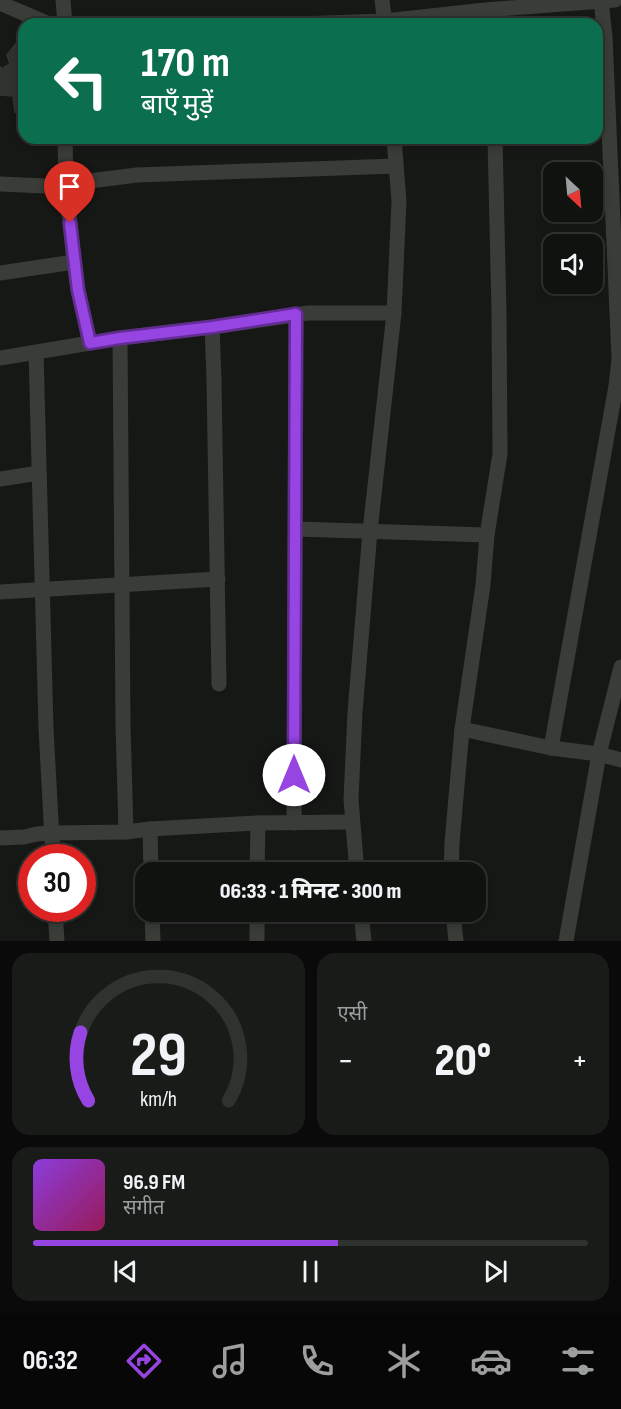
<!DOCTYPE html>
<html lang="hi">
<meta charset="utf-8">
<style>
:root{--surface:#101210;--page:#191b19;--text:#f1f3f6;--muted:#9c9e9f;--line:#303230;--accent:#9644e2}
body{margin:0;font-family:"Sofia Sans Condensed","Noto Sans Devanagari",sans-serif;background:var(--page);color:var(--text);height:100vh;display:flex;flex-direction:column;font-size:22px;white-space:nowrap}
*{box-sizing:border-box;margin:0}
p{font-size:20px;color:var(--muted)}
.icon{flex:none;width:33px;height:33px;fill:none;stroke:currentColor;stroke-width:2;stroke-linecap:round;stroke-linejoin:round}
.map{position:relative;height:941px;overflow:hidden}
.sheet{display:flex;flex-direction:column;gap:12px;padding:12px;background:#090a09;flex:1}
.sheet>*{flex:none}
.banner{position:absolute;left:18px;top:18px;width:585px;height:126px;border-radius:18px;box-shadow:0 3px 9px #0003,0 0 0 2px var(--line);background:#0b6e4f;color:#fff;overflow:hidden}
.needle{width:39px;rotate:154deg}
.buttons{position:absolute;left:543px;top:162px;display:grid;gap:12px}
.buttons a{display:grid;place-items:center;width:60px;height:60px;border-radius:12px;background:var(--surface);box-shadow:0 3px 9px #0003,0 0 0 2px var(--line);font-size:30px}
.speed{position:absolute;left:18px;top:844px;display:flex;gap:12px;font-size:30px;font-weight:700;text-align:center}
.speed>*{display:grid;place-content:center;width:78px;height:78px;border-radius:50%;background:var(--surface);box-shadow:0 3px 9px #0003,0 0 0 2px var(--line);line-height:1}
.speed .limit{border:9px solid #d22;background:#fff;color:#111}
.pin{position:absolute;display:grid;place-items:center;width:51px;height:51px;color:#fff;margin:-62px -26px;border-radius:50% 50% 50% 0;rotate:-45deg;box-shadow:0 0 6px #0007}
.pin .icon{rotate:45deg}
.me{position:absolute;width:66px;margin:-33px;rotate:0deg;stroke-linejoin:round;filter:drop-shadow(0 0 4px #0008)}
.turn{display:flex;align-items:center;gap:21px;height:126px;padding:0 24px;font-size:27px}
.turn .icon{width:78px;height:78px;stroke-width:2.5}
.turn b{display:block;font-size:42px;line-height:51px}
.big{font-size:45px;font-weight:800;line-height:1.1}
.sheet .tile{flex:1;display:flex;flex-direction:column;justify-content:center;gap:9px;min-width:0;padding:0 21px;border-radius:18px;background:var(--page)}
.sheet .dial{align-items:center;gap:0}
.dial svg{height:156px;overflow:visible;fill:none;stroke:var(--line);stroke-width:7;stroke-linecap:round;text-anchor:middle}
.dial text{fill:var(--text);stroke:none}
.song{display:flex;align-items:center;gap:18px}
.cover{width:72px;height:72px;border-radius:9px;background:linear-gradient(135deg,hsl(270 70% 55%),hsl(330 70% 35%))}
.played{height:6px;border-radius:3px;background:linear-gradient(90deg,var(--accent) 55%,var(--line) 55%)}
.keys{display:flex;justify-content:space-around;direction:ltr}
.heat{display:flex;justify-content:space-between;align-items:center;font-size:33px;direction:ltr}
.sheet .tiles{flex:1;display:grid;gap:12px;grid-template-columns:1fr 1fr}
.tile:last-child{grid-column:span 2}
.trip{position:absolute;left:135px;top:862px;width:351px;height:60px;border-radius:18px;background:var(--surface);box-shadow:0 3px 9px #0003,0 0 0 2px var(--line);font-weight:800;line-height:60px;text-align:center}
.tab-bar{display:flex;height:96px;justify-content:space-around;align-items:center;background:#060706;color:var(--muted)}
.tab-bar .icon{width:42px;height:42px}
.tab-bar .on{color:var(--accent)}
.tab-bar b{font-size:27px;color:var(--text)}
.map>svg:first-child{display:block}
</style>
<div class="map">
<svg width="621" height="941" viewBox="0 0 621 941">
<rect width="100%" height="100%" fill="#161816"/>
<path fill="#2f322e" stroke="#313430" stroke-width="1.5" d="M18 41 24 42V113L15 112 13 96 0 95V66L1 69 10 64 7 55Z"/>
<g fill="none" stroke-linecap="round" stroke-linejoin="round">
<g stroke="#393c37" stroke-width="15">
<path d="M63 0 65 24"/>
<path d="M382 0 385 24"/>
<path d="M0 3 49 24"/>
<path d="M297 24 385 21 485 10 615 0"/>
<path d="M65 138 66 184 74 262 78 290 90 343"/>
<path d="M0 184 45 186 66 184 137 175 396 166"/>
<path d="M0 273 74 262"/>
<path d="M212 327 214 379 219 684"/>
<path d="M120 338 123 725 126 832"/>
<path d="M36 352 46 728 53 858"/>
<path d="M0 358 120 338 212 327 308 313H394"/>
<path d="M0 479 39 473"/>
<path d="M296 529 487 535"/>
<path d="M0 592 218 579"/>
<path d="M462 729 551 748 599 754 621 760"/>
<path d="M551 748 616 386 619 359 605 37 601 0"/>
<path d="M294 823 296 314"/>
<path d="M150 829 151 873"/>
<path d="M0 838 24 837 37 834 51 833 126 832 150 829 258 823 352 822"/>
<path d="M257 873 258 823"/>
<path d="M357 873 351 799 355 712 370 531 394 313 399 201 394 138"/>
<path d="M451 873 452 843 462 729 483 585 487 535 500 454 499 313 495 138"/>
<path d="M55 909 57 941"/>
<path d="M152 912 153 941"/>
<path d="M361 912 364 941"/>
<path d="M453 912 456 941"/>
<path d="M257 941V912"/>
<path d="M566 941 599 754 621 667"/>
</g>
</g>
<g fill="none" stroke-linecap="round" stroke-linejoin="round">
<defs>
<path id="route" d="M70 223 78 290 90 343 120 338 212 327 296 314 294 775"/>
</defs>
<use href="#route" stroke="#622c93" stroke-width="15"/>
<use href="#route" stroke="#9644e2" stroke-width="10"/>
</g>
</svg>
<div class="buttons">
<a><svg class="needle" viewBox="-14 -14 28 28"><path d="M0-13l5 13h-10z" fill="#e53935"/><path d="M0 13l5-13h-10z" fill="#9c9e9f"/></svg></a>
<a><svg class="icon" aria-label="sound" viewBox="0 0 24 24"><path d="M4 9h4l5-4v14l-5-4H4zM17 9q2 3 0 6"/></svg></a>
</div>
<div class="speed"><div class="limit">30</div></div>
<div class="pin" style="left:70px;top:223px;background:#d93025"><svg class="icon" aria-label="arrive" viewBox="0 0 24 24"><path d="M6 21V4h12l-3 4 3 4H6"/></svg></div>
<svg class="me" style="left:294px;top:775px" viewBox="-20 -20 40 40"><circle r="19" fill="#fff"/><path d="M0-13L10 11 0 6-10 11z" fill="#9644e2"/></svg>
<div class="trip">06:33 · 1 मिनट · 300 m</div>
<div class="banner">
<div class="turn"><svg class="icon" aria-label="left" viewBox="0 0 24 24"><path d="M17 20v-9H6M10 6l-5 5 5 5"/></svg><div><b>170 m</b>बाएँ मुड़ें</div></div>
</div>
</div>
<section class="sheet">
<div class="tiles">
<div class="tile dial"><svg viewBox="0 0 100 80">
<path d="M14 69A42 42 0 1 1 86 69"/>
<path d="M14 69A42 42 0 0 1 10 34" stroke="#9644e2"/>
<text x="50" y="56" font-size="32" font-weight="700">29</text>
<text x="50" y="72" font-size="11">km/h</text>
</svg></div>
<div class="tile"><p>एसी</p>
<div class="heat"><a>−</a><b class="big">20°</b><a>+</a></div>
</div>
<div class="tile">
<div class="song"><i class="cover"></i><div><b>96.9 FM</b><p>संगीत</p></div></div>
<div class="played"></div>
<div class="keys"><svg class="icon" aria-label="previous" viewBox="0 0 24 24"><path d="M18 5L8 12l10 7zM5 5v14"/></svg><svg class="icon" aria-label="pause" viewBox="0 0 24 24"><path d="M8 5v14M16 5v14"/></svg><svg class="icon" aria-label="next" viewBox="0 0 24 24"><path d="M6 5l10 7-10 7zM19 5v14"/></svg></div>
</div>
</div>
</section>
<nav class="tab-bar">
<b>06:32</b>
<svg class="icon on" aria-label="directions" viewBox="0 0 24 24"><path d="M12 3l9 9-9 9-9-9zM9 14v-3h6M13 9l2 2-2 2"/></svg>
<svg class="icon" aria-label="music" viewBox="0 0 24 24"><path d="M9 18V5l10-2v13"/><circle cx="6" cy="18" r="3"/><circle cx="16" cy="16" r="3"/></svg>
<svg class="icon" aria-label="phone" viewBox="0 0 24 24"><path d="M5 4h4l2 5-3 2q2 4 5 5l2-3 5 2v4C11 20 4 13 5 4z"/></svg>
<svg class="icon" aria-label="climate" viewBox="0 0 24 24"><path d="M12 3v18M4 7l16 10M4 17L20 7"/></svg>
<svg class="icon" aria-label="car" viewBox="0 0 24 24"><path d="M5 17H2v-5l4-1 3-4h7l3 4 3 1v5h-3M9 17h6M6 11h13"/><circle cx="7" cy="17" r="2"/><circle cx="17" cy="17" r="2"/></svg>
<svg class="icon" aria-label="filters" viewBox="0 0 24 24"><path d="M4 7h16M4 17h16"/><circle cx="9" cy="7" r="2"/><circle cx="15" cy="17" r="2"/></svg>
</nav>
